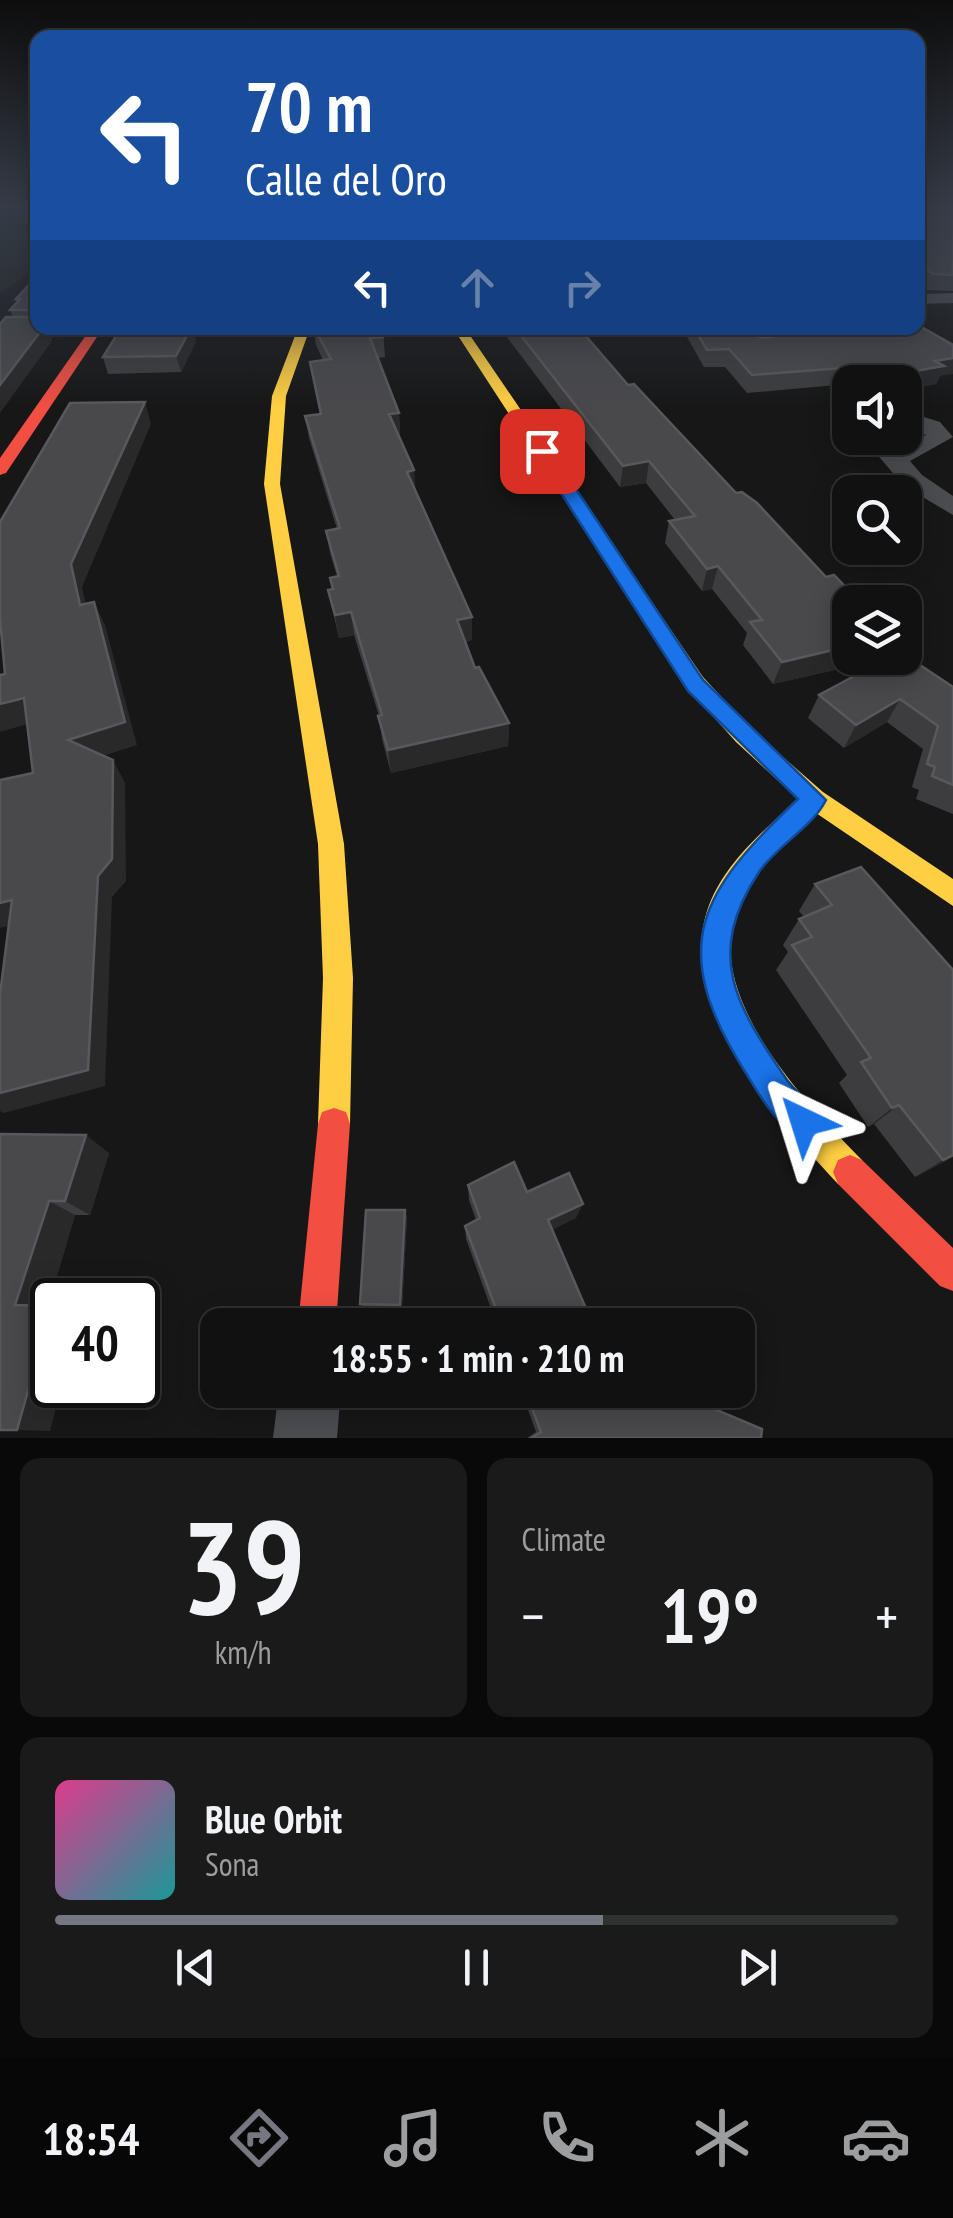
<!DOCTYPE html>
<meta charset="utf-8">
<style>
:root{--surface:#111;--page:#1a1a1a;--text:#f1f3f6;--muted:#9c9d9f;--line:#303131;--accent:#757880}
body{margin:0;font-family:"PT Sans Narrow",sans-serif;background:var(--page);color:var(--text);height:100vh;display:flex;flex-direction:column;font-size:38px;white-space:nowrap}
*{box-sizing:border-box;margin:0}
p{font-size:32px;color:var(--muted)}
.icon{flex:none;width:55px;height:55px;fill:none;stroke:currentColor;stroke-width:2;stroke-linecap:round;stroke-linejoin:round}
.map{position:relative;height:1438px;overflow:hidden}
.side{display:flex;flex-direction:column;gap:20px;padding:20px;background:#090909;flex:1}
.side>*{flex:none}
.hud{position:absolute;left:30px;top:30px;width:895px;height:305px;border-radius:20px;box-shadow:0 5px 25px #0003,0 0 0 2px var(--line);background:#1a4fa0;color:#fff;overflow:hidden}
.controls{position:absolute;left:832px;top:365px;display:grid;gap:20px}
.controls a{display:grid;place-items:center;width:90px;height:90px;border-radius:20px;background:var(--surface);box-shadow:0 5px 25px #0003,0 0 0 2px var(--line);font-size:50px}
.speed{position:absolute;left:30px;top:1278px;display:flex;gap:20px;font-size:50px;font-weight:700;text-align:center}
.speed>*{display:grid;place-content:center;width:130px;height:130px;border-radius:50%;background:var(--surface);box-shadow:0 5px 25px #0003,0 0 0 2px var(--line);line-height:1}
.speed .limit{border:5px solid #111;border-radius:15px;background:#fff;color:#111}
.pin{position:absolute;display:grid;place-items:center;width:85px;height:85px;color:#fff;margin:-42px;border-radius:20px;box-shadow:0 5px 15px #0006}
.me{position:absolute;width:110px;margin:-55px;rotate:319deg;stroke-linejoin:round;filter:drop-shadow(0 0 8px #0008)}
.turn{display:flex;align-items:center;gap:35px;height:210px;padding:0 50px;font-size:45px}
.turn .icon{width:130px;height:130px;stroke-width:2.5}
.turn b{display:block;font-size:70px;line-height:85px}
.lanes{display:flex;align-items:center;height:95px;padding:0 50px;background:#0003;justify-content:center;gap:50px;direction:ltr}
.lanes .off{opacity:.35}
.big{font-size:75px;font-weight:600;line-height:1.1}
.side .card{flex:1;display:flex;flex-direction:column;justify-content:center;gap:15px;min-width:0;padding:0 35px;border-radius:20px;background:var(--page)}
.side .dial{align-items:center;gap:0}
.dial b{font-size:130px;line-height:1}
.song{display:flex;align-items:center;gap:30px}
.cover{width:120px;height:120px;border-radius:15px;background:linear-gradient(135deg,hsl(330 70% 55%),hsl(180 70% 35%))}
.played{height:10px;border-radius:5px;background:linear-gradient(90deg,var(--accent) 65%,var(--line) 65%)}
.keys{display:flex;justify-content:space-around;direction:ltr}
.heat{display:flex;justify-content:space-between;align-items:center;font-size:55px;direction:ltr}
.side .tiles{flex:1;display:grid;gap:20px;grid-template-columns:1fr 1fr}
.card:last-child{grid-column:span 2}
.trip{position:absolute;left:200px;top:1308px;width:555px;height:100px;border-radius:20px;background:var(--surface);box-shadow:0 5px 25px #0003,0 0 0 2px var(--line);font-weight:600;line-height:100px;text-align:center}
.menu{display:flex;height:160px;justify-content:space-around;align-items:center;background:#070707;color:var(--muted)}
.menu .icon{width:70px;height:70px}
.menu .on{color:var(--accent)}
.menu b{font-size:45px;color:var(--text)}
.map>svg:first-child{display:block}
</style>
<div class="map">
<svg width="953" height="1438" viewBox="0 0 953 1438">
<rect width="100%" height="100%" fill="#171717"/>
<path fill="#1d241e" d="M0 206H38C38 253 44 267 0 293Z"/>
<g fill="none" stroke-linecap="round" stroke-linejoin="round">
<g fill="#4b4c50" fill-rule="evenodd">
<path d="M953 293V303L918 304V294Z"/>
<path d="M905 411 940 422 953 437 910 461 922 475 953 496V515L904 486 863 438H888L899 447 926 435 905 426Z"/>
<path d="M279 1390H341L337 1438H273Z"/>
</g>
<g fill="#ffcf43" fill-rule="evenodd">
<path d="M298 328H310L286 396 280 484 344 844 353 978 350 1124 346 1136 334 1140 322 1136 318 1124 323 978 318 844 264 484 272 396Z"/>
<path d="M453 328H465L703 677 752 730 823 792 953 879V906L816 813C788 840 744 873 734 913 709 1004 804 1100 862 1160L867 1172 862 1184 850 1189 838 1184C779 1121 676 1006 707 911 722 865 763 831 798 799L736 742 687 687Z"/>
</g>
<g fill="#f24e42" fill-rule="evenodd">
<path d="M91 328H103L6 473 0 475V458Z"/>
<path d="M334 1108 346 1112 350 1124 336 1325H298L318 1124 322 1112Z"/>
<path d="M850 1155 862 1160 953 1248V1291L940 1286 838 1184 833 1172 838 1160Z"/>
</g>
</g>
<g fill="#3d3d3f">
<path d="M918 206H953V291L927 290 918 282Z"/>
<path d="M38 275V328H50L52 341 13 317 10 310 17 303 16 299Z"/>
<path d="M121 328H199L195 336 196 341 181 372 108 374 103 357Z"/>
<path d="M313 328H383L385 357 378 358 399 413 400 434 398 435 416 491 472 640 465 642 475 668 509 723 508 746 391 773 382 739 379 716 354 635 339 638 328 590 332 589 330 578 337 576 330 553 326 531 337 529 309 438 305 416 320 414 310 362 323 360 316 345Z"/>
<path d="M500 328H579L850 658H876L874 661 773 684 743 645 747 633 712 589 702 591 665 543 669 521 675 520 646 483 620 487Z"/>
<path d="M682 328H736L738 332 940 376 936 384 905 390V382H850V389H840L836 385 747 393 725 367H704Z"/>
<path d="M953 687V814L916 799 919 790 912 787 923 749 887 722 844 748 808 718 819 695Z"/>
<path d="M861 867 953 1157 915 1177 874 1124 868 1127 839 1083 847 1075 776 970 788 952 783 945 799 919 804 917 799 911 815 884Z"/>
<path d="M0 1134 109 1153 90 1215H75L48 1306 50 1431Z"/>
<path d="M468 1185 527 1192 576 1218 552 1229 593 1325H497L466 1239 465 1226 476 1220 469 1200Z"/>
<path d="M405 1210 407 1218 402 1309H364L360 1304Z"/>
<path d="M521 1390H689L693 1400 761 1438H527L536 1432Z"/>
</g>
<g fill="#29292a">
<path d="M41 328H50L52 341 0 413V385Z"/>
<path d="M189 328H199L195 336 196 341 181 372 176 356Z"/>
<path d="M953 358V374L940 376 936 384 905 390V382H900L904 373 935 361Z"/>
<path d="M145 402 151 424 82 587 91 629 80 605 71 564Z"/>
<path d="M399 413 400 434 390 436 389 414Z"/>
<path d="M649 461 646 483 620 487 623 466Z"/>
<path d="M414 470 416 493 407 472Z"/>
<path d="M718 566 712 589 702 591 707 569Z"/>
<path d="M94 602 105 625 137 745 81 763 68 740Z"/>
<path d="M351 612 354 635 339 638 335 615Z"/>
<path d="M472 617V640L457 643V620Z"/>
<path d="M850 646V658H876L874 661 773 684 782 662Z"/>
<path d="M24 698 38 721 0 732V704Z"/>
<path d="M900 699 887 722 844 748 856 725Z"/>
<path d="M509 723 508 746 391 773 388 750Z"/>
<path d="M113 760 125 783 126 881 112 897 105 1086 4 1113 0 1111V1093L98 876Z"/>
<path d="M12 900 30 920 0 928V903Z"/>
<path d="M899 1105 874 1124 868 1127 892 1108Z"/>
<path d="M86 1135 109 1153 90 1215 65 1201Z"/>
<path d="M953 1155V1157L915 1177 943 1160Z"/>
<path d="M49 1201 75 1215 46 1314 15 1305Z"/>
<path d="M583 1204 576 1218 544 1234 548 1220Z"/>
<path d="M405 1210 407 1218 402 1309 400 1305Z"/>
<path d="M52 1308V1385H62L50 1431 17 1430Z"/>
</g>
<g fill="#49494c" stroke="#58595d" stroke-width="2.5">
<path d="M918 206H953V275L933 274 918 263Z"/>
<path d="M38 275V310H10L20 299H16Z"/>
<path d="M6 317H38V328H43L0 385V324Z"/>
<path d="M918 325 953 345V358L935 361 944 366 904 373 895 368 846 372 842 368 752 375 729 349 707 350 694 328H736L738 332 765 338 826 328H918Z"/>
<path d="M121 328H191L176 356 103 357Z"/>
<path d="M314 328H382L383 337 370 338 399 413 389 414 414 470 407 472 472 617 457 620 475 668 479 667 509 723 388 750 378 716 382 715 351 612 335 615 328 590 333 589 330 578 339 576 326 531 340 528 305 416 321 414 310 362 331 359Z"/>
<path d="M515 328H579L628 385 634 384 736 493 742 492 757 503 826 577 834 575 860 602H850V646L782 662 750 622 762 620 718 566 707 569 669 521 695 516 649 461 623 466Z"/>
<path d="M145 402 71 564 80 605 94 602 125 722 68 740 113 760 112 859 98 876 88 1070 0 1093V994L12 900 0 903V780L33 773 24 698 0 704V675L5 674 0 619V522L70 403Z"/>
<path d="M905 655 953 687V785L932 776 935 767 927 764 938 726 900 699 856 725 819 695 888 658H905Z"/>
<path d="M861 867 953 970V1155L943 1160 899 1105 892 1108 861 1062 871 1058 792 945 812 937 799 919 832 905 815 884Z"/>
<path d="M0 1134 86 1135 65 1201H49L15 1305 52 1306 17 1430H0Z"/>
<path d="M514 1162 527 1192 569 1173 583 1204 548 1220 593 1325H502L465 1226 480 1218 468 1185Z"/>
<path d="M366 1210H405L400 1305 360 1304Z"/>
<path d="M525 1390H689L693 1400 762 1429 761 1438H531L541 1432Z"/>
</g>
<linearGradient id="sky" x2="0" y2="1"><stop stop-color="#0d0d0d"/><stop offset="0.51" stop-color="#363c47"/><stop offset="1" stop-color="#363c47" stop-opacity="0"/></linearGradient>
<rect width="953" height="407" fill="url(#sky)"/>
<path fill="#1a73e8" stroke="#114b97" stroke-width="2.5" d="M536 447H548L703 680 826 800C812 828 777 845 759 872 704 955 736 1006 787 1080 798 1095 813 1104 820 1122L815 1133 804 1138C775 1126 760 1095 744 1070 666 945 700 892 798 799L688 691 534 451Z"/>
</svg>
<div class="controls">
<a><svg class="icon" aria-label="sound" viewBox="0 0 24 24"><path d="M4 9h4l5-4v14l-5-4H4zM17 9q2 3 0 6"/></svg></a>
<a><svg class="icon" aria-label="search" viewBox="0 0 24 24"><circle cx="10" cy="10" r="6"/><path d="M15 15l6 6"/></svg></a>
<a><svg class="icon" aria-label="layers" viewBox="0 0 24 24"><path d="M12 4l9 5-9 5-9-5zM3 14l9 5 9-5"/></svg></a>
</div>
<div class="speed"><div class="limit">40</div></div>
<div class="pin" style="left:542px;top:451px;background:#d93025"><svg class="icon" aria-label="arrive" viewBox="0 0 24 24"><path d="M6 21V4h12l-3 4 3 4H6"/></svg></div>
<svg class="me" style="left:804px;top:1122px" viewBox="-20 -20 40 40"><path d="M0-17L14 15 0 8-14 15z" fill="#1a73e8" stroke="#fff" stroke-width="4"/></svg>
<div class="trip">18:55 · 1 min · 210 m</div>
<div class="hud">
<div class="turn"><svg class="icon" aria-label="left" viewBox="0 0 24 24"><path d="M17 20v-9H6M10 6l-5 5 5 5"/></svg><div><b>70 m</b>Calle del Oro</div></div>
<div class="lanes"><svg class="icon" aria-label="left" viewBox="0 0 24 24"><path d="M17 20v-9H6M10 6l-5 5 5 5"/></svg><svg class="icon off" aria-label="ahead" viewBox="0 0 24 24"><path d="M12 20V5M6 11l6-6 6 6"/></svg><svg class="icon off" aria-label="right" viewBox="0 0 24 24"><path d="M7 20v-9h11M14 6l5 5-5 5"/></svg></div>
</div>
</div>
<section class="side">
<div class="tiles">
<div class="card dial"><b>39</b><p>km/h</p></div>
<div class="card"><p>Climate</p>
<div class="heat"><a>−</a><b class="big">19°</b><a>+</a></div>
</div>
<div class="card">
<div class="song"><i class="cover"></i><div><b>Blue Orbit</b><p>Sona</p></div></div>
<div class="played"></div>
<div class="keys"><svg class="icon" aria-label="previous" viewBox="0 0 24 24"><path d="M18 5L8 12l10 7zM5 5v14"/></svg><svg class="icon" aria-label="pause" viewBox="0 0 24 24"><path d="M8 5v14M16 5v14"/></svg><svg class="icon" aria-label="next" viewBox="0 0 24 24"><path d="M6 5l10 7-10 7zM19 5v14"/></svg></div>
</div>
</div>
</section>
<nav class="menu">
<b>18:54</b>
<svg class="icon on" aria-label="directions" viewBox="0 0 24 24"><path d="M12 3l9 9-9 9-9-9zM9 14v-3h6M13 9l2 2-2 2"/></svg>
<svg class="icon" aria-label="music" viewBox="0 0 24 24"><path d="M9 18V5l10-2v13"/><circle cx="6" cy="18" r="3"/><circle cx="16" cy="16" r="3"/></svg>
<svg class="icon" aria-label="phone" viewBox="0 0 24 24"><path d="M5 4h4l2 5-3 2q2 4 5 5l2-3 5 2v4C11 20 4 13 5 4z"/></svg>
<svg class="icon" aria-label="climate" viewBox="0 0 24 24"><path d="M12 3v18M4 7l16 10M4 17L20 7"/></svg>
<svg class="icon" aria-label="car" viewBox="0 0 24 24"><path d="M5 17H2v-5l4-1 3-4h7l3 4 3 1v5h-3M9 17h6M6 11h13"/><circle cx="7" cy="17" r="2"/><circle cx="17" cy="17" r="2"/></svg>
</nav>
